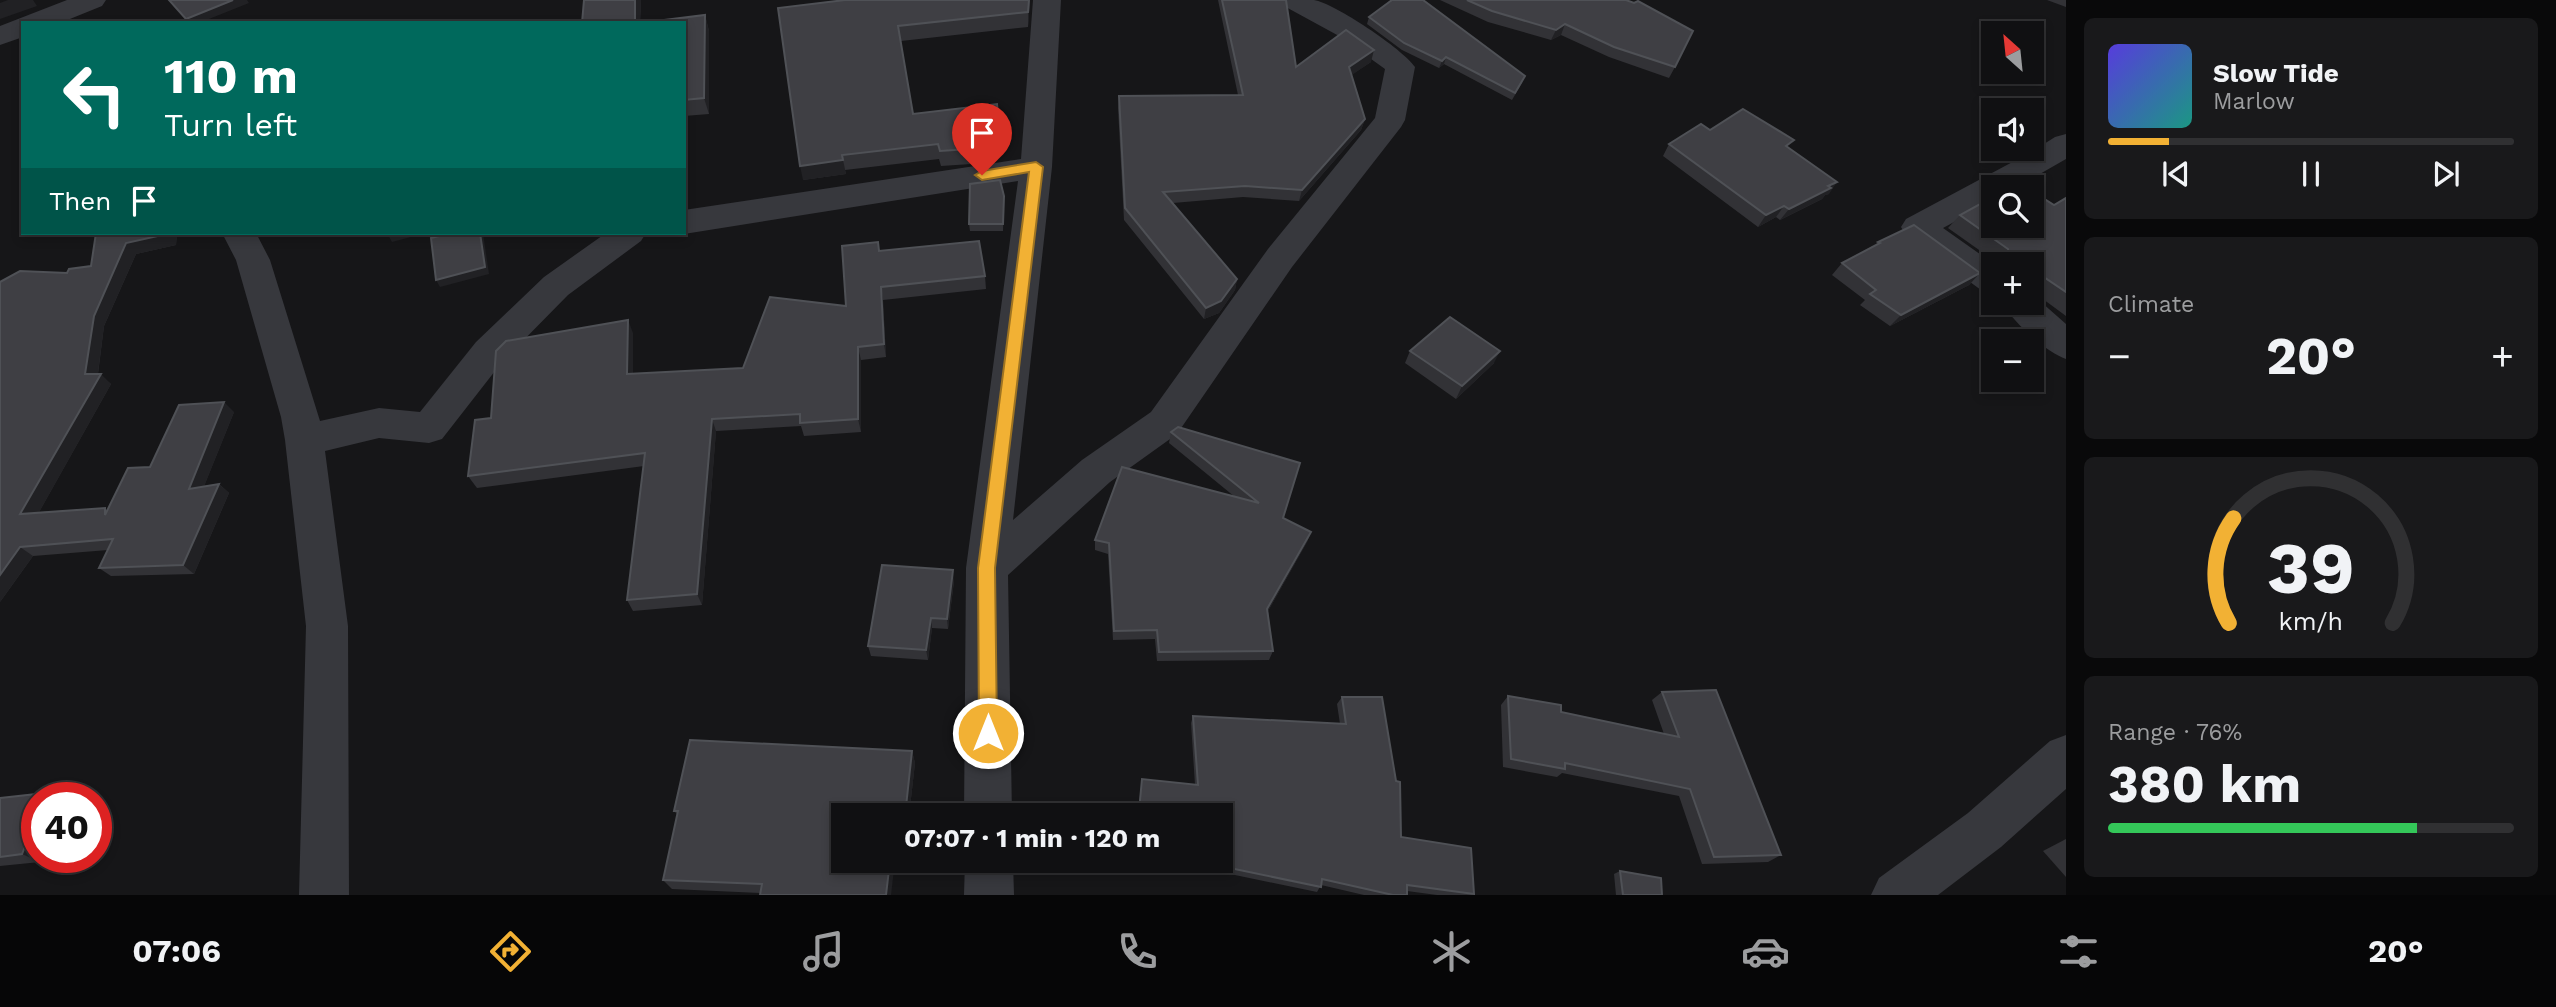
<!DOCTYPE html>
<meta charset="utf-8">
<style>
:root{--surface:#101012;--page:#19191b;--text:#f1f3f6;--muted:#9c9d9f;--line:#303032;--accent:#f2b134}
body{margin:0;font-family:"Work Sans",sans-serif;background:var(--page);color:var(--text);height:100vh;display:flex;flex-direction:column;font-size:26px;white-space:nowrap}
*{box-sizing:border-box;margin:0}
p{font-size:23px;color:var(--muted)}
.icon{flex:none;width:38px;height:38px;fill:none;stroke:currentColor;stroke-width:2;stroke-linecap:round;stroke-linejoin:round}
.map{position:relative;flex:1;overflow:hidden}
.panel{display:flex;flex-direction:column;gap:18px;padding:18px;background:#09090a;width:490px}
.panel>*{flex:none}
.top-card{position:absolute;left:21px;top:21px;width:665px;height:214px;border-radius:0px;box-shadow:0 4px 10px #0003,0 0 0 2px var(--line);background:#00695c;color:#fff;overflow:hidden}
.needle{width:46px;rotate:333deg}
.buttons{position:absolute;left:1981px;top:21px;display:grid;gap:14px}
.buttons a{display:grid;place-items:center;width:63px;height:63px;border-radius:0px;background:var(--surface);box-shadow:0 4px 10px #0003,0 0 0 2px var(--line);font-size:35px}
.speed{position:absolute;left:21px;top:782px;display:flex;gap:14px;font-size:35px;font-weight:700;text-align:center}
.speed>*{display:grid;place-content:center;width:91px;height:91px;border-radius:50%;background:var(--surface);box-shadow:0 4px 10px #0003,0 0 0 2px var(--line);line-height:1}
.speed .limit{border:10px solid #d22;background:#fff;color:#111}
.pin{position:absolute;display:grid;place-items:center;width:60px;height:60px;color:#fff;margin:-72px -30px;border-radius:50% 50% 50% 0;rotate:-45deg;box-shadow:0 0 7px #0007}
.pin .icon{rotate:45deg}
.me{position:absolute;width:77px;margin:-38px;rotate:0deg;stroke-linejoin:round;filter:drop-shadow(0 0 5px #0008)}
.turn{display:flex;align-items:center;gap:24px;height:147px;padding:0 28px;font-size:32px}
.turn .icon{width:91px;height:91px;stroke-width:2.5}
.turn b{display:block;font-size:49px;line-height:60px}
.then{display:flex;align-items:center;height:66px;padding:0 28px;background:#0003;gap:14px;font-size:26px}
.big{font-size:52px;font-weight:700;line-height:1.1}
.panel .widget{flex:1;display:flex;flex-direction:column;justify-content:center;gap:10px;min-width:0;padding:0 24px;border-radius:10px;background:var(--page)}
.panel .dial{align-items:center;gap:0}
.dial svg{height:182px;overflow:visible;fill:none;stroke:var(--line);stroke-width:7;stroke-linecap:round;text-anchor:middle}
.dial text{fill:var(--text);stroke:none}
.song{display:flex;align-items:center;gap:21px}
.cover{width:84px;height:84px;border-radius:10px;background:linear-gradient(135deg,hsl(250 70% 55%),hsl(170 70% 35%))}
.played{height:7px;border-radius:4px;background:linear-gradient(90deg,var(--accent) 15%,var(--line) 15%)}
.keys{display:flex;justify-content:space-around;direction:ltr}
.heat{display:flex;justify-content:space-between;align-items:center;font-size:38px;direction:ltr}
.charge{height:10px;border-radius:5px;background:linear-gradient(90deg,#34c759 76%,var(--line) 0)}
.trip{position:absolute;left:831px;top:803px;width:402px;height:70px;border-radius:0px;background:var(--surface);box-shadow:0 4px 10px #0003,0 0 0 2px var(--line);font-weight:700;line-height:70px;text-align:center}
.menu{display:flex;height:112px;justify-content:space-around;align-items:center;background:#060607;color:var(--muted)}
.menu .icon{width:49px;height:49px}
.menu .current{color:var(--accent)}
.menu b{font-size:32px;color:var(--text)}
main{display:flex;flex:1;min-height:0}
.map>svg:first-child{display:block}
</style>
<main>
<div class="map">
<svg width="2066" height="895" viewBox="0 0 2066 895">
<rect width="100%" height="100%" fill="#161618"/>
<g fill="none" stroke-linecap="round" stroke-linejoin="round">
<g fill="#37383d" fill-rule="evenodd">
<path d="M67 0H106L102 6 60 23H23V37L0 45V26Z"/>
<path d="M1033 0H1061L1052 167 1013 520 1082 460 1151 412 1268 249 1375 118 1385 69 1339 36 1284 6 1280 0C1291 0 1303 0 1314 0 1334 3 1403 49 1415 67L1405 120 1401 127 1292 267 1177 434 1110 482 1008 575 1012 816H964L966 568 1018 181 684 234 681 233H684V210L1021 159Z"/>
<path d="M2066 134V159L2017 187H1993V201L1943 228 1994 264 1993 294 1981 290 1906 235 1901 227 1906 219 2033 151 2055 137Z"/>
<path d="M222 233H256L270 260 320 421 379 408 420 412 476 342 544 277 606 233H646L641 241 568 295 502 362 442 439 429 443 379 438 325 451 348 626 349 895H299L306 626 285 440 281 417 236 260Z"/>
<path d="M2032 294 2066 324V359C2046 352 2013 322 2002 303H2032Z"/>
<path d="M2066 735V789L2001 847 1938 895H1871L1879 878 1968 813 2050 741Z"/>
<path d="M965 861H1013L1014 895H964Z"/>
</g>
</g>
<g fill="#323236">
<path d="M584 0H641L640 23 705 15 709 31V114L684 116V23H582Z"/>
<path d="M845 0H1030L1028 27 901 41 913 114 1000 136 1001 151 994 152V160L971 164 941 166 939 159 845 170 846 174 803 180Z"/>
<path d="M1218 0H1286L1296 67 1371 62 1351 75 1365 119 1361 130 1299 201 1243 197 1173 203 1237 279 1235 290 1219 313 1204 319 1124 220 1118 108 1119 96 1238 95Z"/>
<path d="M1440 0H1626L1675 67 1669 78 1609 57 1561 35 1551 40 1488 22Z"/>
<path d="M2047 0H2066V7Z"/>
<path d="M1369 17 1525 76 1522 83 1512 100 1444 64 1439 68 1402 50 1367 24Z"/>
<path d="M1710 130 1789 148 1829 194 1825 195 1822 199 1780 220 1776 217 1758 227 1663 156 1669 144Z"/>
<path d="M1004 196 1003 231H970L969 224Z"/>
<path d="M2066 198V316L2032 291V264H1996V262L1948 228 1960 215 2054 205Z"/>
<path d="M96 233H177L176 245 136 254 104 326 98 374 111 384 39 512 105 508 107 510 150 467 234 412 204 486 219 484 229 493 194 574 111 576 99 568 108 550 33 556 0 602 67 273 91 266Z"/>
<path d="M878 242 879 251 985 276 986 289 883 300 886 357 861 360V432L804 436 801 426 716 431 702 605 633 611 627 600 644 466 477 488 468 476 491 418 633 333V374L743 368 846 306Z"/>
<path d="M1878 242 1980 273 1969 285 1890 326 1860 305 1865 300 1832 275 1842 263 1875 246Z"/>
<path d="M1410 351 1494 363 1456 399 1405 363Z"/>
<path d="M1171 432 1283 518 1311 532 1307 542 1268 611 1273 651 1269 660 1157 661 1155 639 1113 640 1108 554 1095 550V540L1235 497 1169 443Z"/>
<path d="M954 581 948 629 932 628 928 660 871 656 868 646Z"/>
<path d="M1662 692 1781 855 1768 862 1702 864 1679 796 1562 773 1557 777 1503 767 1501 705 1508 696 1561 712 1664 734 1652 700Z"/>
<path d="M1342 697 1401 837 1474 894 1472 895H1437L1407 891V895H1364L1321 885 1317 892 1192 866 1193 861H1222L1138 811 1142 779 1195 785 1191 723 1193 716 1340 724 1337 704Z"/>
<path d="M912 751 915 763 909 816H844L760 893 672 889 663 880 678 815 674 811Z"/>
<path d="M46 793 57 798H37V858H42L40 862 0 866V798Z"/>
<path d="M2066 839V877L2043 851Z"/>
<path d="M1620 871 1662 895H1616L1614 874Z"/>
</g>
<g fill="#212124">
<path d="M8 0H33L37 6 0 19V3Z"/>
<path d="M233 0H247L249 3 199 23H188L186 19Z"/>
<path d="M635 0H641L640 23H635Z"/>
<path d="M1029 0H1030L1028 27V12Z"/>
<path d="M705 15 709 31V114L704 98Z"/>
<path d="M1565 24 1561 35 1551 40 1556 30Z"/>
<path d="M1374 50 1371 62 1346 79 1349 67Z"/>
<path d="M1446 57 1444 64 1439 68 1442 61Z"/>
<path d="M1365 119 1361 130 1299 201 1302 190Z"/>
<path d="M993 146 994 160 971 164 970 149Z"/>
<path d="M843 160 846 174 803 180 800 166Z"/>
<path d="M1837 182 1829 194 1825 195 1822 199 1780 220 1789 209Z"/>
<path d="M1784 206 1776 217 1758 227 1766 215Z"/>
<path d="M167 233H177L176 245 136 254 104 326 97 380 101 374 111 384 33 523 20 514 85 374 94 316 126 243Z"/>
<path d="M395 233H426L392 242 388 235Z"/>
<path d="M480 233H483L489 274 440 287 436 280Z"/>
<path d="M1980 273 1969 285 1890 326 1901 315Z"/>
<path d="M1237 279 1235 290 1219 313 1204 319 1206 308Z"/>
<path d="M881 287 883 300 886 357 884 344Z"/>
<path d="M628 320 633 333V387L627 374Z"/>
<path d="M858 347 861 360V432L858 419Z"/>
<path d="M1500 351 1494 363 1456 399 1462 386Z"/>
<path d="M224 402 234 412 199 499 189 489Z"/>
<path d="M712 419 716 431 702 605 697 594Z"/>
<path d="M219 484 229 493 194 574 183 565Z"/>
<path d="M1311 532 1307 542 1264 618 1267 609Z"/>
<path d="M20 547 33 556 0 602V575Z"/>
<path d="M953 570 954 581 948 629 947 619Z"/>
<path d="M931 618 932 628 928 660 926 650Z"/>
<path d="M912 751 915 763 909 816H905Z"/>
<path d="M46 793 57 798H44Z"/>
<path d="M37 816V858H42L40 862 22 854Z"/>
<path d="M890 861H895L891 895H886Z"/>
</g>
<g fill="#3f3f44" stroke="#4f5156" stroke-width="2">
<path d="M169 0H233L186 19Z"/>
<path d="M584 0H635V23H582Z"/>
<path d="M845 0H1029L1028 12 898 26 913 114 997 104 1000 136 991 138 993 146 970 149 940 151 938 144 842 155 843 160 800 166 778 8Z"/>
<path d="M1222 0H1286L1296 67 1346 30 1374 50 1349 67 1365 119 1302 190 1245 186 1163 192 1237 279 1221 301 1206 308 1125 208 1119 96 1243 95Z"/>
<path d="M1392 0H1423L1525 76 1515 93 1446 57 1442 61 1404 43 1369 17Z"/>
<path d="M1467 0H1626L1634 3 1638 1 1693 31 1675 67 1614 47 1565 24 1556 30 1492 11Z"/>
<path d="M705 15 704 98 684 100V23H640Z"/>
<path d="M1743 109 1794 140 1786 146 1837 182 1828 186 1831 188 1789 209 1784 206 1766 215 1669 144 1701 124 1710 130Z"/>
<path d="M1000 180 1004 196 1003 224H969L970 184Z"/>
<path d="M2020 183 2026 187H2012Z"/>
<path d="M2032 191 2054 205 2066 198V292L2032 269V264H2025L2012 256 2009 257 2008 249 1960 215 1993 197V226H2032Z"/>
<path d="M1914 225 1980 273 1901 315 1870 294 1876 290 1842 263 1880 243 1878 242Z"/>
<path d="M96 233H167V234L126 243 94 316 85 374H101L20 514 105 508V515L128 468 150 467 179 405 224 402 189 489 219 484 183 565 99 568 113 539 20 547 0 575V282L20 271 67 273 69 269 91 266Z"/>
<path d="M451 233H480L485 267 436 280 431 238Z"/>
<path d="M979 241 985 276 881 287 884 344 858 347V419L800 423V414L712 419 697 594 627 600 645 453 468 476 475 420 491 418 496 351 506 341 628 320 627 374 743 368 770 297 846 306 842 246 878 242 879 251Z"/>
<path d="M1450 317 1500 351 1462 386 1410 351Z"/>
<path d="M1178 427 1300 463 1283 518 1311 532 1267 609 1273 651 1159 652 1157 630 1114 631 1109 543 1095 540 1122 467 1259 503 1171 432Z"/>
<path d="M882 565 953 570 947 619 931 618 926 650 868 646Z"/>
<path d="M1716 690 1781 855 1714 857 1690 789 1565 763V769L1511 759 1508 696 1561 705V712L1679 737 1662 692Z"/>
<path d="M1342 697H1382L1396 781 1400 782 1401 837 1471 848 1474 894 1407 885V895H1393L1322 879 1321 887 1196 861H1222V816H1106L1107 807 1139 811 1142 779 1198 785 1193 716 1346 724Z"/>
<path d="M690 740 912 751 905 816H844V861H890L886 895H760L762 884 663 880 678 811H674Z"/>
<path d="M46 793 44 798H37V816L22 854 0 857V798Z"/>
<path d="M1620 871 1661 878 1662 895H1623Z"/>
</g>
<path fill="#f2b134" stroke="#9d7322" stroke-width="2" d="M1036 162 1043 167 995 568 997 733 994 739 988 742 981 739 979 733 978 568 1029 172 982 180 975 175 982 171Z"/>
</svg>
<div class="buttons">
<a><svg class="needle" viewBox="-14 -14 28 28"><path d="M0-13l5 13h-10z" fill="#e53935"/><path d="M0 13l5-13h-10z" fill="#9c9d9f"/></svg></a>
<a><svg class="icon" aria-label="sound" viewBox="0 0 24 24"><path d="M4 9h4l5-4v14l-5-4H4zM17 9q2 3 0 6"/></svg></a>
<a><svg class="icon" aria-label="search" viewBox="0 0 24 24"><circle cx="10" cy="10" r="6"/><path d="M15 15l6 6"/></svg></a>
<a>+</a>
<a>−</a>
</div>
<div class="speed"><div class="limit">40</div></div>
<div class="pin" style="left:982px;top:175px;background:#d93025"><svg class="icon" aria-label="arrive" viewBox="0 0 24 24"><path d="M6 21V4h12l-3 4 3 4H6"/></svg></div>
<svg class="me" style="left:988px;top:733px" viewBox="-20 -20 40 40"><circle r="17" fill="#f2b134" stroke="#fff" stroke-width="3"/><path d="M0-11L8 9 0 5-8 9z" fill="#fff"/></svg>
<div class="trip">07:07 · 1 min · 120 m</div>
<div class="top-card">
<div class="turn"><svg class="icon" aria-label="left" viewBox="0 0 24 24"><path d="M17 20v-9H6M10 6l-5 5 5 5"/></svg><div><b>110 m</b>Turn left</div></div>
<div class="then">Then<svg class="icon" aria-label="arrive" viewBox="0 0 24 24"><path d="M6 21V4h12l-3 4 3 4H6"/></svg></div>
</div>
</div>
<section class="panel">
<div class="widget">
<div class="song"><i class="cover"></i><div><b>Slow Tide</b><p>Marlow</p></div></div>
<div class="played"></div>
<div class="keys"><svg class="icon" aria-label="previous" viewBox="0 0 24 24"><path d="M18 5L8 12l10 7zM5 5v14"/></svg><svg class="icon" aria-label="pause" viewBox="0 0 24 24"><path d="M8 5v14M16 5v14"/></svg><svg class="icon" aria-label="next" viewBox="0 0 24 24"><path d="M6 5l10 7-10 7zM19 5v14"/></svg></div>
</div>
<div class="widget"><p>Climate</p>
<div class="heat"><a>−</a><b class="big">20°</b><a>+</a></div>
</div>
<div class="widget dial"><svg viewBox="0 0 100 80">
<path d="M14 69A42 42 0 1 1 86 69"/>
<path d="M14 69A42 42 0 0 1 16 23" stroke="#f2b134"/>
<text x="50" y="56" font-size="32" font-weight="700">39</text>
<text x="50" y="72" font-size="11">km/h</text>
</svg></div>
<div class="widget"><p>Range · 76%</p><b class="big">380 km</b><div class="charge"></div></div>
</section>
</main>
<nav class="menu">
<b>07:06</b>
<svg class="icon current" aria-label="directions" viewBox="0 0 24 24"><path d="M12 3l9 9-9 9-9-9zM9 14v-3h6M13 9l2 2-2 2"/></svg>
<svg class="icon" aria-label="music" viewBox="0 0 24 24"><path d="M9 18V5l10-2v13"/><circle cx="6" cy="18" r="3"/><circle cx="16" cy="16" r="3"/></svg>
<svg class="icon" aria-label="phone" viewBox="0 0 24 24"><path d="M5 4h4l2 5-3 2q2 4 5 5l2-3 5 2v4C11 20 4 13 5 4z"/></svg>
<svg class="icon" aria-label="climate" viewBox="0 0 24 24"><path d="M12 3v18M4 7l16 10M4 17L20 7"/></svg>
<svg class="icon" aria-label="car" viewBox="0 0 24 24"><path d="M5 17H2v-5l4-1 3-4h7l3 4 3 1v5h-3M9 17h6M6 11h13"/><circle cx="7" cy="17" r="2"/><circle cx="17" cy="17" r="2"/></svg>
<svg class="icon" aria-label="filters" viewBox="0 0 24 24"><path d="M4 7h16M4 17h16"/><circle cx="9" cy="7" r="2"/><circle cx="15" cy="17" r="2"/></svg>
<b>20°</b>
</nav>
